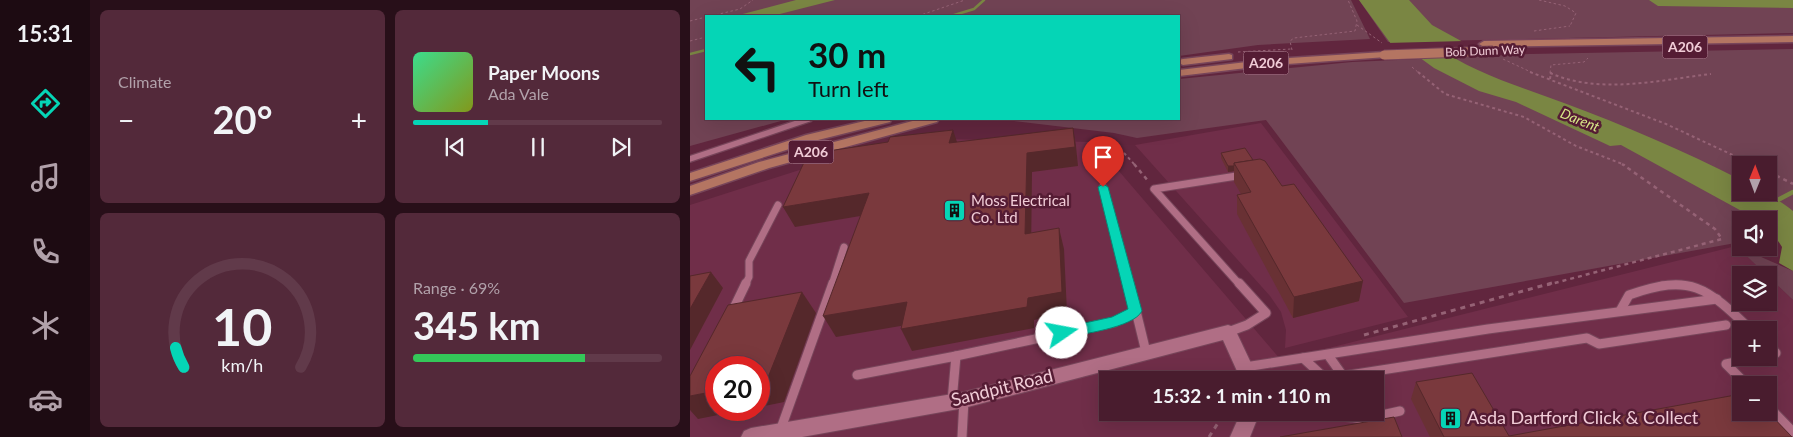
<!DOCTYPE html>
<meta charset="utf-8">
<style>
:root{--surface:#491c2e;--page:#53293a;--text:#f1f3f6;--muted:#b1a1aa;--line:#613a4a;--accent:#05d5b6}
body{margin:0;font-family:Lato,sans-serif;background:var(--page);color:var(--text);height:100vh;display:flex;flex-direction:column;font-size:19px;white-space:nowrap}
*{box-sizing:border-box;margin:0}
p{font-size:16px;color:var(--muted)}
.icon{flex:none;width:28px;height:28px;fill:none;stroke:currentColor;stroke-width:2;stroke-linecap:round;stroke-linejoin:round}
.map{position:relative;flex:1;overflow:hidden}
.panel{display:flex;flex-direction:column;gap:10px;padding:10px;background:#280f19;width:600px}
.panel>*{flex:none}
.top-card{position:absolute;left:15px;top:15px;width:475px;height:105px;border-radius:0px;box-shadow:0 5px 20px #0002,0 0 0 1px var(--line);background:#05d5b6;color:#111;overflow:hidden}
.needle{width:32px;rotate:1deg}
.tools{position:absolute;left:1042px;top:156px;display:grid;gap:10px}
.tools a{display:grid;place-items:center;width:45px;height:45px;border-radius:0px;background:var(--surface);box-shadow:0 5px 20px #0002,0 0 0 1px var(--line);font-size:25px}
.speed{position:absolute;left:15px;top:356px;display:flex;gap:10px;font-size:25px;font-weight:700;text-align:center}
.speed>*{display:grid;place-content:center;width:65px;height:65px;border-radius:50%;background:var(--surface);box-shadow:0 5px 20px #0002,0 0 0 1px var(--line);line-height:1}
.speed .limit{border:8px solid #d22;background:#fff;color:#111}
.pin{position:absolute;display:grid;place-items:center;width:42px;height:42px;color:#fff;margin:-51px -21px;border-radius:50% 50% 50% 0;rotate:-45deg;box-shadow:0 0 5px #0007}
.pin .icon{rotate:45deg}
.me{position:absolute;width:55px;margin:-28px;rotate:78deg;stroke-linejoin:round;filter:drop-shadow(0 0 4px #0008)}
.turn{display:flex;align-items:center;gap:18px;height:105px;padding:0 20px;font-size:22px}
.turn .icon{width:65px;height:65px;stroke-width:2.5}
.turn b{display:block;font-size:35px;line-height:42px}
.big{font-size:38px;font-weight:700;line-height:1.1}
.panel .widget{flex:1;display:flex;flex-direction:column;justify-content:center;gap:8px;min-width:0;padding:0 18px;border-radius:8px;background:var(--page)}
.panel .dial{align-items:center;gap:0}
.dial svg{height:130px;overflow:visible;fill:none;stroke:var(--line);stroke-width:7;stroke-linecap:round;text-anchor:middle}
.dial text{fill:var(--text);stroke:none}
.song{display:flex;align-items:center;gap:15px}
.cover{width:60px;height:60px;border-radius:8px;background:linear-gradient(135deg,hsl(150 70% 55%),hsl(70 70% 35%))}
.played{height:5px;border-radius:2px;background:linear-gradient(90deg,var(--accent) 30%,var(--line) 30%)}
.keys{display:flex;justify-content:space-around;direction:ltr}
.heat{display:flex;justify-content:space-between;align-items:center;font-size:28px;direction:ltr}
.charge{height:8px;border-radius:4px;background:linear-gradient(90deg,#34c759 69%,var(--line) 0)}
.panel .tiles{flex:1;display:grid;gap:10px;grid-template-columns:repeat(2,1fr)}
.trip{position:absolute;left:409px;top:371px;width:285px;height:50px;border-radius:0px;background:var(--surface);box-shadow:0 5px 20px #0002,0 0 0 1px var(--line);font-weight:700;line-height:50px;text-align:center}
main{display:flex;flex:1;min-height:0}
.menu{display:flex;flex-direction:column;width:90px;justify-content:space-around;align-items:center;background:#1d0b12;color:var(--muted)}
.menu .icon{width:35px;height:35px}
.menu .active{color:var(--accent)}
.menu b{font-size:22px;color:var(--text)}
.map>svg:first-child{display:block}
</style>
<main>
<nav class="menu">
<b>15:31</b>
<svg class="icon active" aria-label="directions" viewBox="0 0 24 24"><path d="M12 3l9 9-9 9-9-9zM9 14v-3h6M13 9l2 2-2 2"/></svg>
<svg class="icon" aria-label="music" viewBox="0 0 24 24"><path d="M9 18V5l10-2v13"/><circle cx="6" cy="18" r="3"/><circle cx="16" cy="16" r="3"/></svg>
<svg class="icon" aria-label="phone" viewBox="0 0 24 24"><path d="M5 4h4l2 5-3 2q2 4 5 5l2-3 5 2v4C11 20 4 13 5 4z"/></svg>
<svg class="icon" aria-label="climate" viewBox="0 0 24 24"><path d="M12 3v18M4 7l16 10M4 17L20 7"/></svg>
<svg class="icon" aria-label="car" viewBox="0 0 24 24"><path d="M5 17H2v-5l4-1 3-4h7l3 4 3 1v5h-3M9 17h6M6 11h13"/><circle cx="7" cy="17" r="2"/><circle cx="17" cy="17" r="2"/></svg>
</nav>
<section class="panel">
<div class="tiles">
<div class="widget"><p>Climate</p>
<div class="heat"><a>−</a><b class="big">20°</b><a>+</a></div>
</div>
<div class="widget">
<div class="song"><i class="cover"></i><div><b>Paper Moons</b><p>Ada Vale</p></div></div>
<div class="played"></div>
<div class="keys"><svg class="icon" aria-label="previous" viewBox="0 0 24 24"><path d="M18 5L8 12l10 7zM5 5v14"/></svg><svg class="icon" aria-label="pause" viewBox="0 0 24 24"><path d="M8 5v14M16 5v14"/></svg><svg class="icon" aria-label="next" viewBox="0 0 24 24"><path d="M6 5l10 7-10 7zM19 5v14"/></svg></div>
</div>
<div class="widget dial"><svg viewBox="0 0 100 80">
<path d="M14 69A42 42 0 1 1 86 69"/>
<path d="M14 69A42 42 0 0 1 9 57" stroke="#05d5b6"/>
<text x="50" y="56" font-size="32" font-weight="700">10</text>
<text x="50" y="72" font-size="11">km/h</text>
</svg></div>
<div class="widget"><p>Range · 69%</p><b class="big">345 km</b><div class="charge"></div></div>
</div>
</section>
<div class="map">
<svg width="1103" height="437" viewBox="0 0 1103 437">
<rect width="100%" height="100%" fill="#61263e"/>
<g fill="#702e49" fill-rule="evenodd">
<path d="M571 123 718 317 595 348 596 330 591 312 580 296 445 145Z"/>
<path d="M250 139 404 142 591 360 1046 246 1077 275H1051V302H1079V277L1103 300V437H0V205L122 166ZM1051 330H1079V358H1051ZM26 368H69V410H26ZM418 380H685V412H418ZM1051 385H1079V412H1051Z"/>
</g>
<g fill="#714354" fill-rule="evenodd">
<path d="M0 0H661L680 39 568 45 489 56V16H16V119H98L0 146Z"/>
<path d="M669 0H1103V33L698 42Z"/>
<path d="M1103 49V233L1079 237V220H1051V242L714 303 576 120 447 138 424 133 308 119H489V79L662 62 840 54ZM1051 165H1079V192H1051Z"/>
<path d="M1046 246 1103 271V300Z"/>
</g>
<g fill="#7a8643">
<path d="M106 0H145L82 16H45Z"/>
<path d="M669 0H719L742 25 773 42 743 44C782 73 829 86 874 103 934 125 994 151 1051 180V192C1075 193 1084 196 1103 211V271L1089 263 1092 247 1079 227V220H1068L931 145 920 146 826 102 789 91 744 68 711 44H701Z"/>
<path d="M959 0H1103V8L968 6Z"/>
</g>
<path fill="#61263e" d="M775 41 773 45H749L764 56 726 58 710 46 700 47 696 43Z"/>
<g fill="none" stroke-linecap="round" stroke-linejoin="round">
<g stroke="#7a8643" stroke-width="2.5">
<path d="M261 16 284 9 294 0"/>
<path d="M0 54 16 50"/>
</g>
<path stroke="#7a8643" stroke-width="4.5" d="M1082 203 1103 192"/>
<defs>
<path id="lane-far2" d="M0 159 119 119"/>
<g id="lane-far1">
<path d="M413 187 439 285"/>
<path d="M55 285 59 277V261L88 205"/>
<path d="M142 285 154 247"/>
<path d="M550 285 464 189 553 175"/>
<path d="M972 285H994"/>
</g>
<g id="lane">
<path d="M43 310 56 283"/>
<path d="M446 311 456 352"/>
<path d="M930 311 939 295C1001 273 1016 287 1061 330"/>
<path d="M538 332 557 325 576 313 549 283"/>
<path d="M1079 346 1086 353 1079 355"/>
<path d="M638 355 653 376"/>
<path d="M266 356 425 322 446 311 439 283"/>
<path d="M613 358 637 380"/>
<path d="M555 367 798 329 1027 299"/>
<path d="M167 375 266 356 262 401"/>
<path d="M647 380 653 376 897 338 909 344 1036 325"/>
<path d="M1057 385 1036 364 1065 358"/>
<path d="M1079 407 1103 432"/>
<path d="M651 412 652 416 674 419 710 411"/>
<path d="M90 431 143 283"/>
<path d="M272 437 274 400"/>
</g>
<g id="street">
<path d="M538 325 544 327 569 380H551L533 340 274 408 112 437H51L54 431 61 428 274 392Z"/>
<path d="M551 412H570L560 437H540Z"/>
</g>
<g id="primary">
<path d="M1103 36V42L794 47 789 44 794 41Z"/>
<path d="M694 52 697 53V57L583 65 489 76V70L583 59Z"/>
<path d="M539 54 542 55V59L493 65 489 63V60L493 59Z"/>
<path d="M183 119H202L200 122 124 141 0 181V173L116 135Z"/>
<path d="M230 119H249L247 122 79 168 0 195V186L69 162Z"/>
</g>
</defs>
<use href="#lane-far2" stroke="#77455a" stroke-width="8"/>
<use href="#lane-far1" stroke="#77455a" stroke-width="9"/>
<use href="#lane" stroke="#77455a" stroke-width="11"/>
<use href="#street" stroke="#77455a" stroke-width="2"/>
<use href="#primary" stroke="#77455a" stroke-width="3"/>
<g stroke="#956275" stroke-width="1" stroke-dasharray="2.5 2.5" stroke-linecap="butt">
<path d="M849 0 875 6 886 13 880 26"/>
<path d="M21 16 50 9 63 0"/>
<path d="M228 16 275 0"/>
<path d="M0 21 16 17"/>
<path d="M667 25 692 43"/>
<path d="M844 31 880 26"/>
<path d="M0 41 16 37"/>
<path d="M602 50 600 41 604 38 665 31 667 21 658 0"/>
<path d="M548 52 601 49"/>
<path d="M813 59 843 73"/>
<path d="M722 67 729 73"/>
<path d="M860 73 861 65 894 62 898 58"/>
</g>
<g stroke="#956275" stroke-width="2" stroke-dasharray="3 3" stroke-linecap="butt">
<path d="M728 72 755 94 834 117 886 146 935 165"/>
<path d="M840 72 976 124 1064 165"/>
<path d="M860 73C910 95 969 80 1021 74"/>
<path d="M860 79 861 72"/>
<path d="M434 153 445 165"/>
</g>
<g stroke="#956275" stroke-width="2.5" stroke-dasharray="4 4" stroke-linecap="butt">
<path d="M444 164 459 182"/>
<path d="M1079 172 1103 184"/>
<path d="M857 285 1032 239 1025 229 932 164"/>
</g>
<g stroke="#956275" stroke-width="3" stroke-dasharray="5 5" stroke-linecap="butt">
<path d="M674 335 862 283"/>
<path d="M519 437 535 412"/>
</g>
<use href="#lane-far2" stroke="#b06e85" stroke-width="5.5"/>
<use href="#lane-far1" stroke="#b06e85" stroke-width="7"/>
<use href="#lane" stroke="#b06e85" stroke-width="9"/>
<use href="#street" fill="#b06e85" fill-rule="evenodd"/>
<use href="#primary" fill="#b47562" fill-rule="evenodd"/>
<defs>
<path id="primary-bridge" d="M694 55 803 51"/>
</defs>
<use href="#primary-bridge" stroke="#77455a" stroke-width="11" stroke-linecap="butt"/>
<use href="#primary-bridge" stroke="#b47562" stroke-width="9"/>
</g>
<g fill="#693134">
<path d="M531 153 563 160 669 301 603 318 547 214V195L551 194 544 182V171L538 172 531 158Z"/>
<path d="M726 382 819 436 1102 437H740L721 399Z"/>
</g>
<g fill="#55282b">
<path d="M383 128 386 146 388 166 342 172 341 254 335 234 337 153Z"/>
<path d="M263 130 269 148 259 143Z"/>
<path d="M538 166H544V171L538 172Z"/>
<path d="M179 193 188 213 105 227 93 207Z"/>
<path d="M369 228 374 249 377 313 344 320V328L222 351 211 329 338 298Z"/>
<path d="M21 272 33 288 0 350V309Z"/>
<path d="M673 281 669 301 603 318 604 297Z"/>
<path d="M112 292 126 313 94 402 69 407V382Z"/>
<path d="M217 302 228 323 146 337 133 316Z"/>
<path d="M26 391V410H53L8 419 0 410V396Z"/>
</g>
<g fill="#7a393d" stroke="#55282b">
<path d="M383 128 385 147 337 153 335 234 369 228 372 292 338 298 337 307 211 329 217 302 133 316 179 193 93 207 118 154 198 142 200 137 263 130 259 143Z"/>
<path d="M555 148 563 160 544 163V166H538L531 153Z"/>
<path d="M570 159 575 161 592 186 604 184 673 281 604 297 547 195 561 192 544 163Z"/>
<path d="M21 272 0 309V276Z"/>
<path d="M112 292 77 380 69 382V368H26V391L0 396V376L38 305Z"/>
<path d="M782 373 819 436 1051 394V412H1078L1102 437H754L726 382Z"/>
<path d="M704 417 712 437H590Z"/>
</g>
<path fill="#05d5b6" stroke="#038a76" d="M413 184 418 187 452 311C443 328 391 334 372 338L367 337 365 333 367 329 422 317 438 309 408 187Z"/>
<defs>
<symbol id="building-square" viewBox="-11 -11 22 22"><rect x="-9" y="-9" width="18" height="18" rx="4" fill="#05d5b6" stroke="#551c34"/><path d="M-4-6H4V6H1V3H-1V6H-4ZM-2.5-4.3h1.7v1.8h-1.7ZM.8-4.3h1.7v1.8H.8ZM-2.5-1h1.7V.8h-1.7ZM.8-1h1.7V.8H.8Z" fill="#111"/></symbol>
</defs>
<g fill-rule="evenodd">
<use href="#building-square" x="252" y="198" width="25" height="25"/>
<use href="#building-square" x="748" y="406" width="25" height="25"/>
</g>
<g text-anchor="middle" stroke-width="5" stroke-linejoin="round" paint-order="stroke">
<g font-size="12" fill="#f1ccd7" stroke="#551c34">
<text transform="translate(795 51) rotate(-2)" y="4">Bob Dunn Way</text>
</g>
<g fill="#551c34" stroke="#c297a6" stroke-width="1">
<rect x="972.5" y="35.5" width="45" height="23" rx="4"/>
<rect x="553.5" y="51.5" width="45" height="23" rx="4"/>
<rect x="98.5" y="140.5" width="45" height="23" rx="4"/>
</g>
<g font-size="14" font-weight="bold" fill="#f1ccd7">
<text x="995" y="52">A206</text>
<text x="576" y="68">A206</text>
<text x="121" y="157">A206</text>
</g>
<g font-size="14" font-style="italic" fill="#d8e989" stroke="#551c34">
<text transform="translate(890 120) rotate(22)" y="5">Darent</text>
</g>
<g font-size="15" fill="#f1ccd7" stroke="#551c34" text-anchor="start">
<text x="281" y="206">Moss Electrical<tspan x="281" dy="17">Co. Ltd</tspan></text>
</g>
<g font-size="18" fill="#f1ccd7" stroke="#551c34">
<text transform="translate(312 388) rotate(-14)" y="6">Sandpit Road</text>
</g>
<g font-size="18" fill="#f1ccd7" stroke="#551c34" text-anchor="start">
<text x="777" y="424">Asda Dartford Click &amp; Collect</text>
</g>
</g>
</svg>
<div class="tools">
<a><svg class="needle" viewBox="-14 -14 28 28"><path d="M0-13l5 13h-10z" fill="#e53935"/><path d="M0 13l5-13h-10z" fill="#b1a1aa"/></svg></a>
<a><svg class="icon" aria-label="sound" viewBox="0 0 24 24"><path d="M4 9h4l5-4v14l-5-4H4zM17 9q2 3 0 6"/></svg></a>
<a><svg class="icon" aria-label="layers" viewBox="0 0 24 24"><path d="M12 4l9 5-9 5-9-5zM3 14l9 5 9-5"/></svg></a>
<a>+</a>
<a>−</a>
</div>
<div class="speed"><div class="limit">20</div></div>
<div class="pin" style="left:413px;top:187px;background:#d93025"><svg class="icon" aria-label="arrive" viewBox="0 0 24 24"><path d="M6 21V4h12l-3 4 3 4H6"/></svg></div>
<svg class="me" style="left:372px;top:333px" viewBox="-20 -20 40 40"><circle r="19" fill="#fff"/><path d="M0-13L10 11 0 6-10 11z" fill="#05d5b6"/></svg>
<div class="trip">15:32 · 1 min · 110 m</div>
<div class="top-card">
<div class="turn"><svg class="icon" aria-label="left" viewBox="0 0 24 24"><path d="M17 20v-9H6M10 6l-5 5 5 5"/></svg><div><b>30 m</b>Turn left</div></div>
</div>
</div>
</main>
